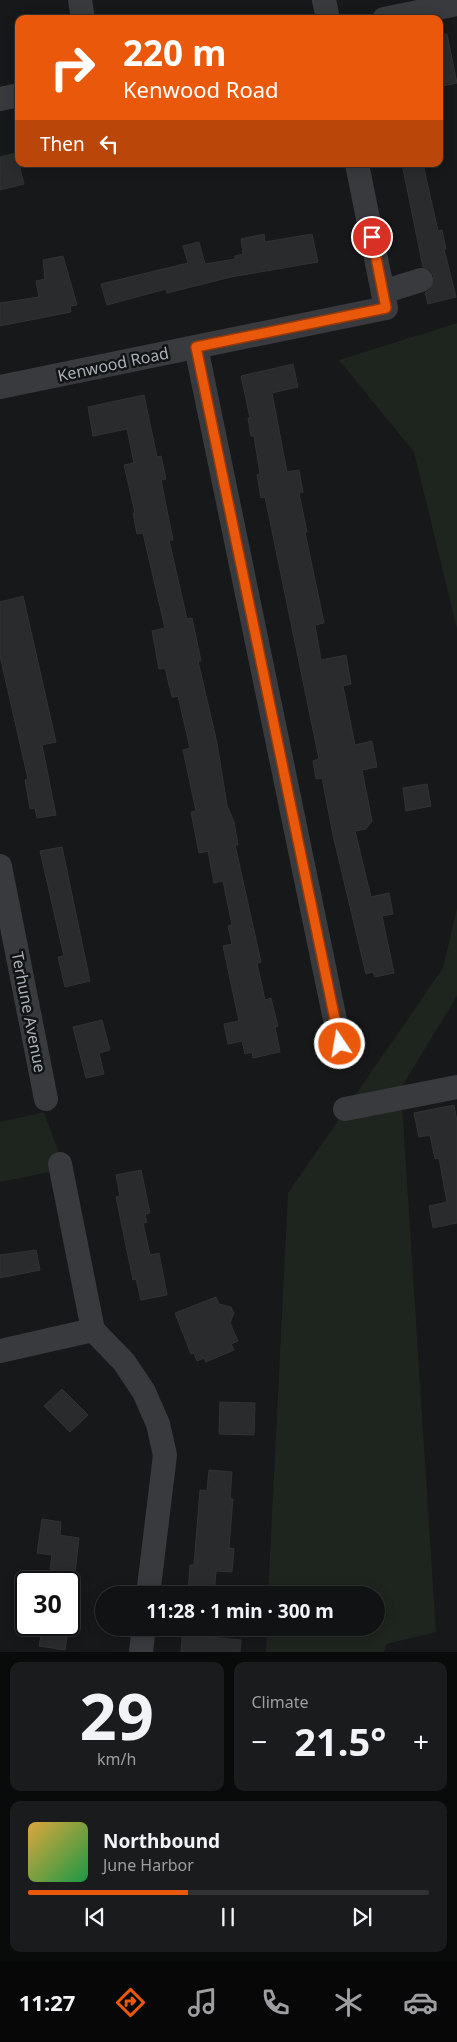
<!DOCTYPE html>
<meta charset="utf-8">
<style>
:root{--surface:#111213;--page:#1a1b1c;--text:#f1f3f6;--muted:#9c9ea0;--line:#303233;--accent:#ea580c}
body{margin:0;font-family:"Noto Sans",sans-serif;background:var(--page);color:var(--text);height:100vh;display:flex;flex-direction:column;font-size:19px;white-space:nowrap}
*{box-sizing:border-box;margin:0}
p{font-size:16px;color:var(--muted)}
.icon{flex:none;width:28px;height:28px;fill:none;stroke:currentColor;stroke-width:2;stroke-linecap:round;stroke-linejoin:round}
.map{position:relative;height:1652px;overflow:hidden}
.details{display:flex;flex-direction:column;gap:10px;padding:10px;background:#090a0a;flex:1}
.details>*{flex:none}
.banner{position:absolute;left:15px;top:15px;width:428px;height:152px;border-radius:10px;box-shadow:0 2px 12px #0003,0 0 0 1px var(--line);background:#ea580c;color:#fff;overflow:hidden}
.speed{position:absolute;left:15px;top:1571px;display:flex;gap:10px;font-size:25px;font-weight:700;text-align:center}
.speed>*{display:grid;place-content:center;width:65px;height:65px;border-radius:50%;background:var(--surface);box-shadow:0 2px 12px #0003,0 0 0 1px var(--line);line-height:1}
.speed .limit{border:2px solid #111;border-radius:8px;background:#fff;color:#111}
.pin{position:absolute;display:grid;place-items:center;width:42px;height:42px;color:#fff;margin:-21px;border:2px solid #fff;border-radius:50%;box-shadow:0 1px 5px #0007}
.me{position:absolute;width:55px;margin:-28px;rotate:348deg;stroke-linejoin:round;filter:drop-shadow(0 0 4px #0008)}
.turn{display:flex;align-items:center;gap:18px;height:105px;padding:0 25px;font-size:22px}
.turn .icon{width:65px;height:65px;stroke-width:2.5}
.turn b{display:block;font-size:35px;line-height:42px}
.then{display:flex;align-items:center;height:48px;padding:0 25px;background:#0003;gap:10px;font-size:19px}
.big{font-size:38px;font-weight:700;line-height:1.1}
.details .tile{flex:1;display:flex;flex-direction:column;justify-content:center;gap:8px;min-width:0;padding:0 18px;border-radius:10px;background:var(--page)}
.details .dial{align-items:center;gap:0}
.dial b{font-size:65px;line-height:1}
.song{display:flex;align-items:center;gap:15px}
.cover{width:60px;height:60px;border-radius:8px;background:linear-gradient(135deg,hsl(40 70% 55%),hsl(140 70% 35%))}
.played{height:5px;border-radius:2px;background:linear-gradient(90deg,var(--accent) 40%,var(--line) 40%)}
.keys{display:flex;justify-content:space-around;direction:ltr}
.heat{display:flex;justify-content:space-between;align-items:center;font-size:28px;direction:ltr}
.details .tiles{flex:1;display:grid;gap:10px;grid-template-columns:1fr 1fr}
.tile:last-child{grid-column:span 2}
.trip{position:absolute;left:95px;top:1586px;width:290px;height:50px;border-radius:25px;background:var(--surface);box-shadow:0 2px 12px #0003,0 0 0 1px var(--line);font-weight:700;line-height:50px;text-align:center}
.dock{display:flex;height:80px;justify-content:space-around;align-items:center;background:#070708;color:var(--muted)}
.dock .icon{width:35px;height:35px}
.dock .on{color:var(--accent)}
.dock b{font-size:22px;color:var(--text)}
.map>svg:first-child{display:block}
</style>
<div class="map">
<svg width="457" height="1652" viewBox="0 0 457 1652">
<rect width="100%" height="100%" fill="#171819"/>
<g fill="#1e241e">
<path d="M457 323V629L414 452 339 360Z"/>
<path d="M457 908V996L401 1088 436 1632 387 1644 384 1652H266L267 1628H376V1595H268L288 1193 443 968Z"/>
<path d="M44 1112 65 1169 0 1182V1122Z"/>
</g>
<g fill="#2a2b2d" stroke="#323235">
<path d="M447 34 457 83 439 87V35Z"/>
<path d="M16 153 24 184 0 190V157Z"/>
<path d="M402 164H423L438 231 442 230 446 249H444L456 297 428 304 425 293 431 289 434 276 430 270 423 267Z"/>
<path d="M264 234 265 242 312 234 318 262 231 277 167 293 166 289 107 305 101 284 188 263 183 246 199 242 205 264 235 259V256L243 254 241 239Z"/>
<path d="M63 256 77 305 70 306 71 312 0 326V303L39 297 36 281 45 279 43 260Z"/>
<path d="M293 364 298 387 272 393 287 472 299 470 303 492 299 493 307 532H305L324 623 315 625 321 660 346 655 351 684 343 686 355 745 372 741 377 767 362 770 372 821 366 829 355 831 371 897 389 893 393 914 382 916 394 973 375 977 373 972 366 974 333 835 322 778 316 779 313 761 319 759 265 497 261 498 257 475 260 474 254 436H251L248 418H250L241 376Z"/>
<path d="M144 395 157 457 161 456 166 479 161 480 173 540H169L187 619 192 618 201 661H198L217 743 227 805 234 822 238 845H235L261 962 257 963 265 1000 271 998 278 1026 275 1027 280 1052 253 1058 252 1052 245 1054 242 1041 228 1044 224 1024 239 1021 223 946 232 944 228 926 232 925 223 881 214 883 208 851 199 853 191 812 196 811 183 750 190 748 178 696 172 697 165 668 159 669 152 631 165 628 143 533 137 534 133 513H135L124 465 134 463 127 429 93 436 88 407Z"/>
<path d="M23 596 56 742 42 745 56 815 37 818 35 808 30 809 25 780 28 779 0 656V602Z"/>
<path d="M427 784 431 806 406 811 403 788Z"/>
<path d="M62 847 90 981 65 987 58 957 64 956 40 851Z"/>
<path d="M102 1020 110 1050 99 1053 104 1074 86 1078 73 1027Z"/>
<path d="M454 1105 457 1121V1223L433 1228 429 1206 447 1202 439 1158 435 1159 430 1135 419 1137 414 1113Z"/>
<path d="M141 1170 150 1213 145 1214 147 1222 143 1223 150 1255 159 1253 167 1295 141 1300 136 1279 133 1280 116 1197 120 1196 116 1175Z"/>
<path d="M36 1250 40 1270 0 1278V1255Z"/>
<path d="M216 1297 219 1304 231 1307 234 1313 230 1323 238 1341 231 1344 234 1350 206 1362 204 1358 197 1361 194 1353 191 1354 175 1313Z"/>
<path d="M62 1389 88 1415 70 1432 44 1406Z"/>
<path d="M220 1402 255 1403 254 1435 219 1434Z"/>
<path d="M209 1470 232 1472 230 1499H233L229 1548 234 1549 232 1572 216 1571 214 1595 188 1592 190 1565H194L200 1490 207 1491Z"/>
<path d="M42 1519 61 1522 60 1535 79 1538 75 1573 50 1569 52 1555 37 1553Z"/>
<path d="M43 1625H69L65 1650 39 1646Z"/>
<path d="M183 1628H209L208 1637 241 1640 240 1652H181Z"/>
</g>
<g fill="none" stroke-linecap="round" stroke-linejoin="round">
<g stroke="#393a3e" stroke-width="24">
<path d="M80 0 83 19"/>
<path d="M324 0 328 19"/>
<path d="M384 19 457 4"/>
<path d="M0 99 19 95"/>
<path d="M383 292 421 280"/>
<path d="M196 347 340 1044"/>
<path d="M0 387 386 308 357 164"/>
<path d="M0 866 46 1099"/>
<path d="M345 1109 457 1087"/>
<path d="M60 1164 93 1330 124 1362 144 1392 158 1424 165 1455 148 1595"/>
<path d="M0 1351 93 1330"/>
<path d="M141 1652 144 1628"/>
</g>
</g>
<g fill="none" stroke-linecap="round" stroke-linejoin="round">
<defs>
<path id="route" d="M340 1044 196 347 386 308 372 237"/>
</defs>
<use href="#route" stroke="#983908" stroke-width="12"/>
<use href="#route" stroke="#ea580c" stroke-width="9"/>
</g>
<g text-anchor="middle" stroke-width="5" stroke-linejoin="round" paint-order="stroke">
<g font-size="16" fill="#aab0b9" stroke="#121314">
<text transform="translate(113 364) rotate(-12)" y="6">Kenwood Road</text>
<text transform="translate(29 1012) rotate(79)" y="6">Terhune Avenue</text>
</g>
</g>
</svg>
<div class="speed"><div class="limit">30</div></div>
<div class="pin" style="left:372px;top:237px;background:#d93025"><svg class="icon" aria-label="arrive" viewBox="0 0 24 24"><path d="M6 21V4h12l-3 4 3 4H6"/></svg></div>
<svg class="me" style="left:340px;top:1044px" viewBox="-20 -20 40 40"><circle r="17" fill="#ea580c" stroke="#fff" stroke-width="3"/><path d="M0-11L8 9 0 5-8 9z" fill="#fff"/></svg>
<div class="trip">11:28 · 1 min · 300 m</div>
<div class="banner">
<div class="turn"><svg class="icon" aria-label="right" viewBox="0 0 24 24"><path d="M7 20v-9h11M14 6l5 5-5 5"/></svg><div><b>220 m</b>Kenwood Road</div></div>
<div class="then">Then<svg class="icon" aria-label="left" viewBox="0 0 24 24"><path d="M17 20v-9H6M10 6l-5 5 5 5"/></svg></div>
</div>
</div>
<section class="details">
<div class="tiles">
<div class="tile dial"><b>29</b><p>km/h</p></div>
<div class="tile"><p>Climate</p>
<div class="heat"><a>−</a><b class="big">21.5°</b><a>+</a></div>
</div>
<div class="tile">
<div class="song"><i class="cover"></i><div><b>Northbound</b><p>June Harbor</p></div></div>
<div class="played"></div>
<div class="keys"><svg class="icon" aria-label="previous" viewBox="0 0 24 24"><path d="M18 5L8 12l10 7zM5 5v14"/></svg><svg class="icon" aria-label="pause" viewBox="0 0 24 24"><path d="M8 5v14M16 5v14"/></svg><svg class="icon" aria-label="next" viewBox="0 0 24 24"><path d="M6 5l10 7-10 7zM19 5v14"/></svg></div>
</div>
</div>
</section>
<nav class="dock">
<b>11:27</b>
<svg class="icon on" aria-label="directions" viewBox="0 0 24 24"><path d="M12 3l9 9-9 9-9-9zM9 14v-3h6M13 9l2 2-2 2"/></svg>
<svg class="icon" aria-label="music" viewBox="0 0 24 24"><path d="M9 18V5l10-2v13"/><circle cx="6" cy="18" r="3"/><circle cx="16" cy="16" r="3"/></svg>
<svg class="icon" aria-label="phone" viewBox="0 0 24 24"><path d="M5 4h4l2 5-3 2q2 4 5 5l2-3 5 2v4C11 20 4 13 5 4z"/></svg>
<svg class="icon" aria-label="climate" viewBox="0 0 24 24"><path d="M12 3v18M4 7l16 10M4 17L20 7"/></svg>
<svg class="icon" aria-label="car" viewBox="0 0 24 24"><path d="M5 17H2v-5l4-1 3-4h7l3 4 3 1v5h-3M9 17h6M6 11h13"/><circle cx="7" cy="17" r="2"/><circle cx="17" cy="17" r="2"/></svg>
</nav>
